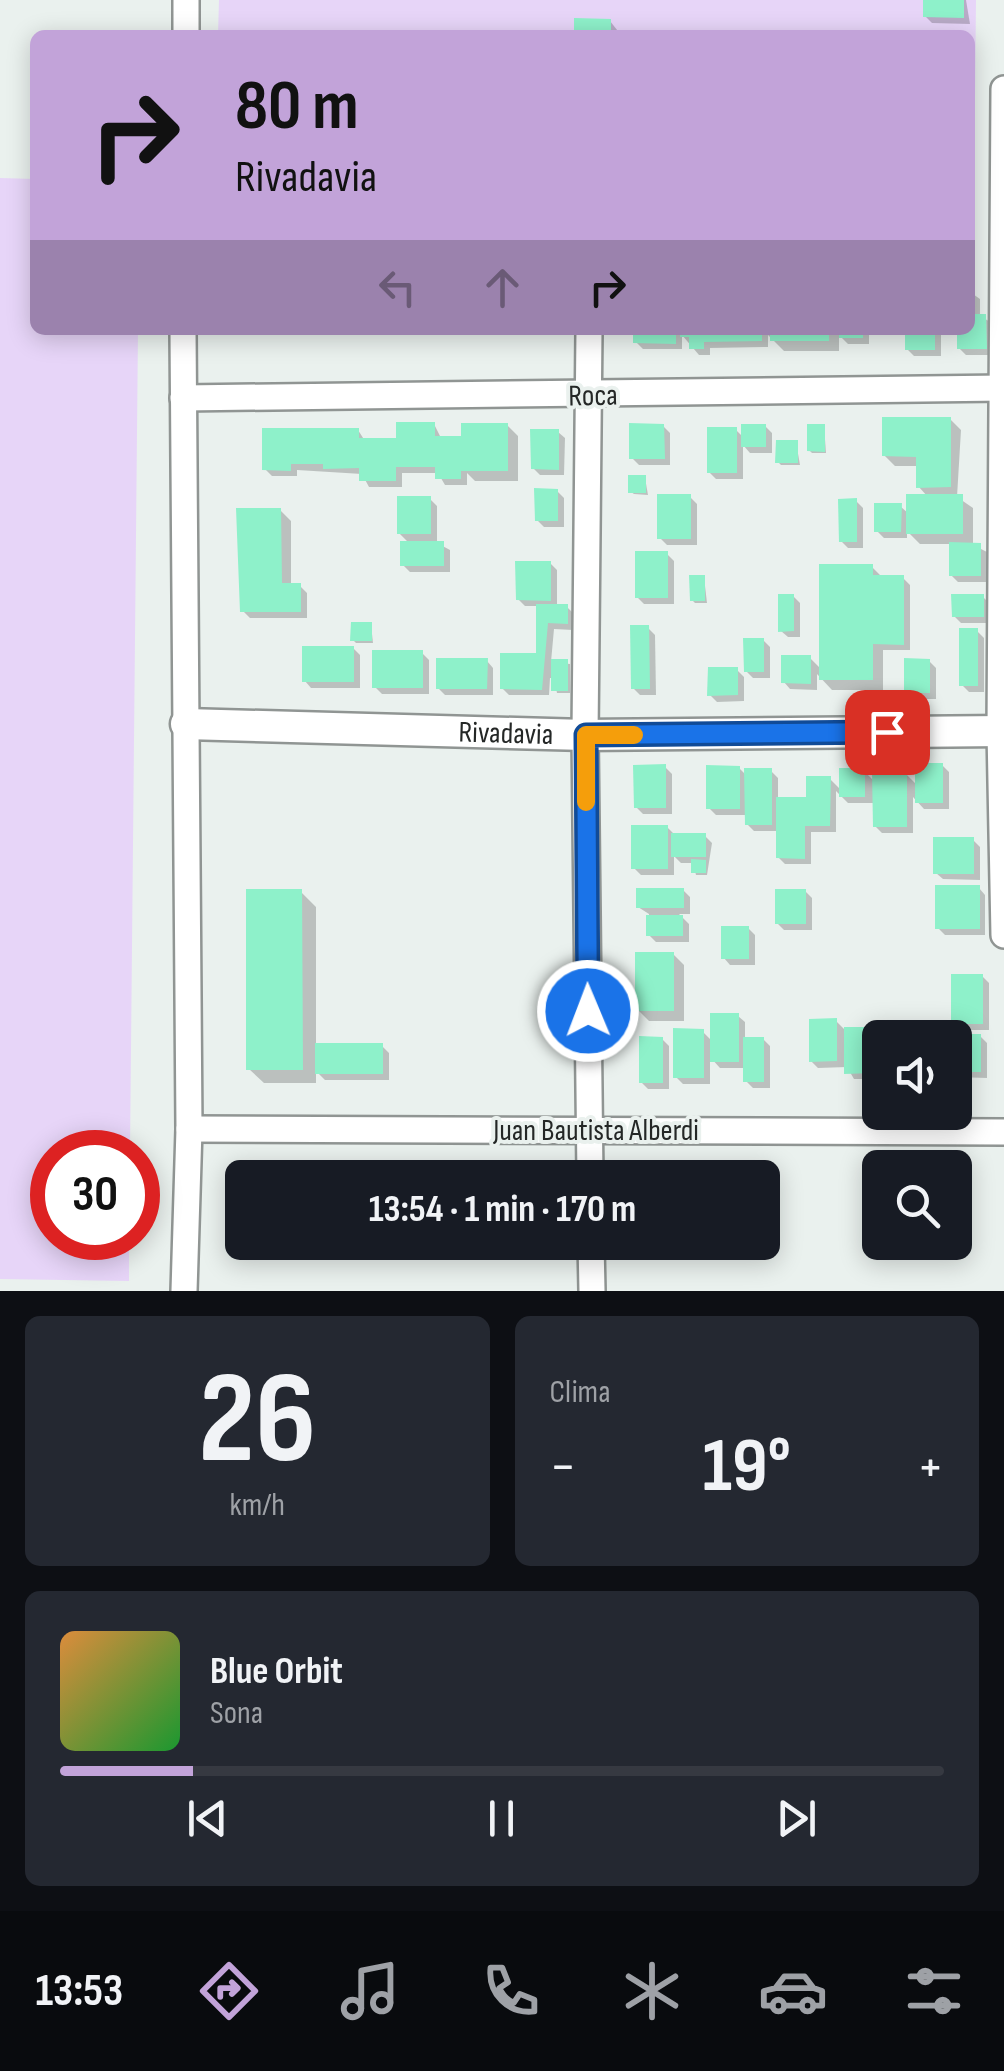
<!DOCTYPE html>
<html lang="es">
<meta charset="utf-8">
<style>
:root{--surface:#171b24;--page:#242831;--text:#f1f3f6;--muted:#9ea1a6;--line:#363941;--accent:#c2a3d9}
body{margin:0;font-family:"Sofia Sans Condensed",sans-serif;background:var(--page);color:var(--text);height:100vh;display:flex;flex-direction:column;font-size:38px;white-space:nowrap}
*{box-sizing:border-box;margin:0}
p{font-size:32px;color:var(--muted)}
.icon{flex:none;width:55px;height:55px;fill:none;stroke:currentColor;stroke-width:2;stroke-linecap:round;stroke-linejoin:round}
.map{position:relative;height:1291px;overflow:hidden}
.panel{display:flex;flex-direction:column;gap:25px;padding:25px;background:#0d0f14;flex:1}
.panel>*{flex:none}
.guide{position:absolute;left:30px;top:30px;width:945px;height:305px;border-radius:15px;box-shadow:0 5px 25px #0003;background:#c2a3d9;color:#111;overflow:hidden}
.buttons{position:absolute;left:862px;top:1020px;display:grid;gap:20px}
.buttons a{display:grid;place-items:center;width:110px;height:110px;border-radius:15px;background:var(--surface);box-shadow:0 5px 25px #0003;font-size:50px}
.speed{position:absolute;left:30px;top:1130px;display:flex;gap:20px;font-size:50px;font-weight:700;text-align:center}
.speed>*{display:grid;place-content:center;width:130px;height:130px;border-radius:50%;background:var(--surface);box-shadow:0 5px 25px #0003;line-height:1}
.speed .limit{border:15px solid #d22;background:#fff;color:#111}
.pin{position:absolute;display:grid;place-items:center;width:85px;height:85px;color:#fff;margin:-42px;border-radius:20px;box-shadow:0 5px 15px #0006}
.me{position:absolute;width:110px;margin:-55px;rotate:359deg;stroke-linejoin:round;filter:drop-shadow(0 0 8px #0008)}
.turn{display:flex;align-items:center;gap:35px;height:210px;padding:0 40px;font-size:45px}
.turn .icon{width:130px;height:130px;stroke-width:2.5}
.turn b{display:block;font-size:70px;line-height:85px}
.lanes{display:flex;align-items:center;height:95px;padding:0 40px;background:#0003;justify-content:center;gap:50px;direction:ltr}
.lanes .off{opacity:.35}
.big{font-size:75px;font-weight:700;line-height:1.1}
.panel .widget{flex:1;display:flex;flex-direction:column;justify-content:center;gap:15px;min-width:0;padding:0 35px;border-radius:15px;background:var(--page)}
.panel .dial{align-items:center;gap:0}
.dial b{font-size:130px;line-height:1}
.song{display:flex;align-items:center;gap:30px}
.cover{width:120px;height:120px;border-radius:15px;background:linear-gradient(135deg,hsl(30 70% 55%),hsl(130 70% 35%))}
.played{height:10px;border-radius:5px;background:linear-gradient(90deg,var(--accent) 15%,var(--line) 15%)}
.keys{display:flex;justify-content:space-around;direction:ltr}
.heat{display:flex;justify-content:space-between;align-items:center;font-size:55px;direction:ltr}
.panel .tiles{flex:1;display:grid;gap:25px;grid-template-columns:1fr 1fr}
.widget:last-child{grid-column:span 2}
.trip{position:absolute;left:225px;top:1160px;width:555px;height:100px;border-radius:15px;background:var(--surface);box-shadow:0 5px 25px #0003;font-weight:700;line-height:100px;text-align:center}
.dock{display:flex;height:160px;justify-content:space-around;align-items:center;background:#090b0e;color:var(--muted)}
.dock .icon{width:70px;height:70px}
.dock .active{color:var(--accent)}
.dock b{font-size:45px;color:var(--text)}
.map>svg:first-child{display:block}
</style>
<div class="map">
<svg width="1004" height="1291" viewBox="0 0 1004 1291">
<rect width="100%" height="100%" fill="#eaf1ee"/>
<g fill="#e7d5f8">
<path d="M219 0H976L974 196H970V35H218Z"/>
<path d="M0 178 35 179V330H138L130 1152H52V1238H129V1281L0 1279Z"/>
</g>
<g fill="#0003">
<path d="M925 0H966L970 24 932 23 925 16Z"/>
<path d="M610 21 621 35H576Z"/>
<path d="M970 292 980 299V316L992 323 993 355H966L959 348 958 330H970Z"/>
<path d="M636 330H869V344H848L839 335V351H784L768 335V347L710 348V355H699L682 335V349H643L636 342Z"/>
<path d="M907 330H941V356H914L907 349Z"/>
<path d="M950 419 961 430 957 497 973 508V545L987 552V582H958L951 575V544H920L907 531V538H884L877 531 900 506 909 514 928 497 918 486V466H895L884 455Z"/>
<path d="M434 424 441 438H460L507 425 518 436V481H475L467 473V485H445L438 473H402V487H369L362 474 297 470V476H272L265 469 358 430 365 441H399Z"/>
<path d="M663 426 670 433V465H639L632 458Z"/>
<path d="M765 426 772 433V453H750L743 445V479H716L709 472 736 430 744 438Z"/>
<path d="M824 426 826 453H812L809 450Z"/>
<path d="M558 432 565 438 564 475H540L533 468Z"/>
<path d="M796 442 800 465H781L778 462Z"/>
<path d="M645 478 648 495 634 494 631 492Z"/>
<path d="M557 491 564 498V527H544L537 520Z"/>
<path d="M690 497 697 504V545H667L660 538Z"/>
<path d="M430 499 437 506V543L450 550V572H410L403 565 409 543 399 533Z"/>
<path d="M856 501 863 508V548H848L841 541Z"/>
<path d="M280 510 291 521V586H300L307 593V618H250L243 611Z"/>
<path d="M667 554 674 561V604H644L637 597Z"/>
<path d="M550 563 557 570V606H566L573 613V630L554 629 551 662 570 664V693H557L554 678H550L549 695H509L502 688 539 655V606H525L518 599Z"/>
<path d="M872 567 883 578H903L910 585V650H883V690H832L817 674V690L790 689 784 682 810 658 821 669Z"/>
<path d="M704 577 707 603H695L692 600Z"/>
<path d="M793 596 800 603V637H788L781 631Z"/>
<path d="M983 597 990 604V623H961L954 616Z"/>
<path d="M371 625 373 643H356L353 640Z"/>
<path d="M648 628 655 635 656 695H640L633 688Z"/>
<path d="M977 631 984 638V692H969L962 685Z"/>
<path d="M763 640 770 647V678H753L746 671Z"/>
<path d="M353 648 360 655V688H311L305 681Z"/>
<path d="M422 653 429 660V694H382L375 687Z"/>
<path d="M487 661 493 668V695H445L438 688Z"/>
<path d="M929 661 936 668V699H913L906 692Z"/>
<path d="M737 670 744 677V701L717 702 710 695Z"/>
<path d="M942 765 949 772V809H924L913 797V833H882L875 826V803H848L836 791V832H811V864H785L778 857V831H754L747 824V815H716L709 808 739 768 747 776 771 771 778 778V799H809L830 779 841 790 864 771 875 782 906 774 917 785Z"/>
<path d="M665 767 672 774V814H643L636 807Z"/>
<path d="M667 827 674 834 705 836 712 843 707 875H696L693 863H681L674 856V875H641L634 868Z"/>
<path d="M973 840 980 847V880L943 879 936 873Z"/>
<path d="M979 888 985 895V935H945L938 928Z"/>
<path d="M683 890 690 897V914H679L689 924V942H656L649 935V914L638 907Z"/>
<path d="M805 891 812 898V930H784L777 923Z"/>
<path d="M301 892 316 907V1046H382L389 1053V1080H325L316 1071V1083H264L249 1069Z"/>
<path d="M748 928 755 935V965H730L724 958Z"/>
<path d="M673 954 684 965V1021H649L638 1010Z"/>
<path d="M982 976 989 983V1030H960L953 1023Z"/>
<path d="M738 1016 745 1022V1039H763L770 1046V1088H753L746 1081V1068H720L710 1057V1084H683L676 1077 702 1031 713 1042Z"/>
<path d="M836 1021 844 1029H873L880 1036V1079H854L847 1067 818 1068 811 1061Z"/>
<path d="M949 1036H980L987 1043V1078L955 1077V1038Z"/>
<path d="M662 1039 669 1046V1089H648L641 1082Z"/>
</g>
<g fill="#8ef1ca">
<path d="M923 0H964V18L923 17Z"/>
<path d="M574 18 611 19V35H574Z"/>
<path d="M970 289H974V314H986L987 349H957V330H970Z"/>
<path d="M633 330H676V344L633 343Z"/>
<path d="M680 330H762V341L704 342V349H689V337H680Z"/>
<rect x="770" y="330" width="59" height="11"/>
<rect x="839" y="330" width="24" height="8"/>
<rect x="905" y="330" width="30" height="20"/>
<path d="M882 417H951V487L916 488V457L882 456Z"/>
<path d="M396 422H435V436H461V423H508V471H461V479H435V467H396V481H359V468L323 469V464H291V471L262 470V428H359V438H396Z"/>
<path d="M629 423 664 424 665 459H629Z"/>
<rect x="741" y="424" width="25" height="23"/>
<path d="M807 424H825V452L807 451Z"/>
<rect x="707" y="427" width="30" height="46"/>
<path d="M530 429H559V470L531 469Z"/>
<path d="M776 440H798V463H775Z"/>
<rect x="628" y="475" width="18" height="18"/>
<path d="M534 488 558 489V521H535Z"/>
<rect x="657" y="494" width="34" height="45"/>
<rect x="906" y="494" width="57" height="40"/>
<rect x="397" y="496" width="34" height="38"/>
<path d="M857 498V542H839L838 499Z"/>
<path d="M874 503H902L901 532H874Z"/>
<path d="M236 508H281L282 583H301V612H240Z"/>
<rect x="400" y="541" width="44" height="25"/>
<path d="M949 542 981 543V576H949Z"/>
<rect x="635" y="551" width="33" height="47"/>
<path d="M515 561H551V601L516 600Z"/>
<path d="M819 564H873V575H904V645L873 644V680H819Z"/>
<path d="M689 575H705V601H690Z"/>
<path d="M778 594H794V631L778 632Z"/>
<path d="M951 594H984V617H952Z"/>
<path d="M536 604H568V624L548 623 542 690 500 689V653H536Z"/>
<path d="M351 622H372V641H350Z"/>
<path d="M630 625H649L650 689H631Z"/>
<rect x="959" y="628" width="19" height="58"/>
<path d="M743 638H764V672H744Z"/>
<rect x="302" y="646" width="52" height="36"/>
<rect x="372" y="650" width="51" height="38"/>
<path d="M781 655H811V684L781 683Z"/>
<path d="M436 658H488L487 689H436Z"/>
<path d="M904 658 930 659V693H904Z"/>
<rect x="551" y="659" width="17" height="32"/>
<path d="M708 667H738V695L707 696Z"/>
<rect x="915" y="763" width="28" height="40"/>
<path d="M666 764V808H634L633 765Z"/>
<path d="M706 765 740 766V809H706Z"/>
<path d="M744 768H772V825H745Z"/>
<rect x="839" y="768" width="26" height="29"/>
<path d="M872 771H907V827H873Z"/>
<path d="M806 776H831L830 826H805V859L776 858V797H806Z"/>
<rect x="631" y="825" width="37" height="44"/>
<rect x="671" y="833" width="35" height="24"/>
<rect x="933" y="837" width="41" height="37"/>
<path d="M691 859 706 860V873H691Z"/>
<rect x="935" y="885" width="45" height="44"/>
<rect x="636" y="888" width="48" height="20"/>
<path d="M246 889H302L303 1070H246Z"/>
<rect x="775" y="889" width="31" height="35"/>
<rect x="646" y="915" width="37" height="21"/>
<rect x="721" y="926" width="28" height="33"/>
<rect x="635" y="952" width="39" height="59"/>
<rect x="951" y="974" width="32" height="50"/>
<rect x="710" y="1013" width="29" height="49"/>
<path d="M837 1018V1061L809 1062V1019Z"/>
<path d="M844 1027H874V1073L844 1074Z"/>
<path d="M673 1028 704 1029V1078H673Z"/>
<path d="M946 1034H981V1072H955V1038Z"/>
<path d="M639 1036 663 1037V1083H639Z"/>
<rect x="743" y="1037" width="21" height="45"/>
<rect x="315" y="1043" width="68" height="31"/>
</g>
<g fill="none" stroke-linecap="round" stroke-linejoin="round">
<defs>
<g id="minor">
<path d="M186 35V0"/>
<path d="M1004 89 1000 731 1004 935"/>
<path d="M183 330 189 1129 184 1291"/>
<path d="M589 330 585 735 590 1178"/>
<path d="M183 398 1004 388"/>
<path d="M189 1129 1004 1132"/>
<path d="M591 1242 592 1291"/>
</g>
<g id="tertiary">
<path id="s1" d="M186 724 585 735 1004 731"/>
</g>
</defs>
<use href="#minor" stroke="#909593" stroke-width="30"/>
<use href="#tertiary" stroke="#909593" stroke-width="35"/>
<use href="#minor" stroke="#fff" stroke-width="25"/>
<use href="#tertiary" stroke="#fff" stroke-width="30"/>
</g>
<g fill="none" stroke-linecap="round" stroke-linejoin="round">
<defs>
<path id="route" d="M588 1011 586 735 887 732"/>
</defs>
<use href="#route" stroke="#114b97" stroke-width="25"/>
<use href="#route" stroke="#1a73e8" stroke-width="18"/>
<path stroke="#f59e0b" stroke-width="18" d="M586 802V735H634"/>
</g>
<g text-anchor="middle" stroke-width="8" stroke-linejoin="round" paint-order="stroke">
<g font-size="30" fill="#242726" stroke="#eaf1ee">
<text transform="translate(593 395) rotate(-1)" y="10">Roca</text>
<text dy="10" stroke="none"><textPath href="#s1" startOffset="320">Rivadavia</textPath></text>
<text x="596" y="1140">Juan Bautista Alberdi</text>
</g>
</g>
</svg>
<div class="buttons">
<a><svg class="icon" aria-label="sound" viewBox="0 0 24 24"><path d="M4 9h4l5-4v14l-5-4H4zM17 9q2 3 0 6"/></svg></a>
<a><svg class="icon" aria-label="search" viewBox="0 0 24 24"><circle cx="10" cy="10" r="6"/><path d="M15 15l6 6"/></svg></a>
</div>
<div class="speed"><div class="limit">30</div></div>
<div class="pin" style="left:887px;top:732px;background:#d93025"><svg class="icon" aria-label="arrive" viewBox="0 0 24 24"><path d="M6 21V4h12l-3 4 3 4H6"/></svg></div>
<svg class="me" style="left:588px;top:1011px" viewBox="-20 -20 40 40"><circle r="17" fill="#1a73e8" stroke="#fff" stroke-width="3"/><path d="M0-11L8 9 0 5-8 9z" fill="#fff"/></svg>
<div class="trip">13:54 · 1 min · 170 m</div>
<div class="guide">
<div class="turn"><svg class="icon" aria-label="right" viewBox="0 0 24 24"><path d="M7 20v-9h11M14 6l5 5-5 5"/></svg><div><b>80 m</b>Rivadavia</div></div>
<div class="lanes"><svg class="icon off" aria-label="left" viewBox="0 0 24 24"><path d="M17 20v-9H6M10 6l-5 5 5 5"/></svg><svg class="icon off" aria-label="ahead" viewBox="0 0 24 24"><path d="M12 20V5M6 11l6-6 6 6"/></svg><svg class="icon" aria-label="right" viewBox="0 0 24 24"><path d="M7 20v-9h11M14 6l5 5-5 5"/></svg></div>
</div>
</div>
<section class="panel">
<div class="tiles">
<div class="widget dial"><b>26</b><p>km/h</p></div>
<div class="widget"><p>Clima</p>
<div class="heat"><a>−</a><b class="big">19°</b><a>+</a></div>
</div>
<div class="widget">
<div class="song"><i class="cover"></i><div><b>Blue Orbit</b><p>Sona</p></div></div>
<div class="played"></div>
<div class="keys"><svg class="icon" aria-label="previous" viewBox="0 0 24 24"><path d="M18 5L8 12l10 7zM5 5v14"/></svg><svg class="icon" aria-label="pause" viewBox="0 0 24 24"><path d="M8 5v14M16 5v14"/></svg><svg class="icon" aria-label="next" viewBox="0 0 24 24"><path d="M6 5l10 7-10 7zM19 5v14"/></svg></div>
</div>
</div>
</section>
<nav class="dock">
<b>13:53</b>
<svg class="icon active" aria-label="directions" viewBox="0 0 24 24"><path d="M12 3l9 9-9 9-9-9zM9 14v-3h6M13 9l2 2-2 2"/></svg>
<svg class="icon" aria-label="music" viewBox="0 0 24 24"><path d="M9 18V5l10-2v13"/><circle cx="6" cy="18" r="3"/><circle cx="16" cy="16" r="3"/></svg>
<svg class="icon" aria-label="phone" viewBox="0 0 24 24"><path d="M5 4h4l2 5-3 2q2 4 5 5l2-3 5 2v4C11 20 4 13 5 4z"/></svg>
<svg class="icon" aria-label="climate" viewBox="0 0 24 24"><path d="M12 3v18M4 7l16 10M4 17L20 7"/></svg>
<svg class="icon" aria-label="car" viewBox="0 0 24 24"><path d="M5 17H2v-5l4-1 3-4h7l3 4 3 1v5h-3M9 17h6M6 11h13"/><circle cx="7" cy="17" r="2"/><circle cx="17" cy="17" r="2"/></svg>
<svg class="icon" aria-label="filters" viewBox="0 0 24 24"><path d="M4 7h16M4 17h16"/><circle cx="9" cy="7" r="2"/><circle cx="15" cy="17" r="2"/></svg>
</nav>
